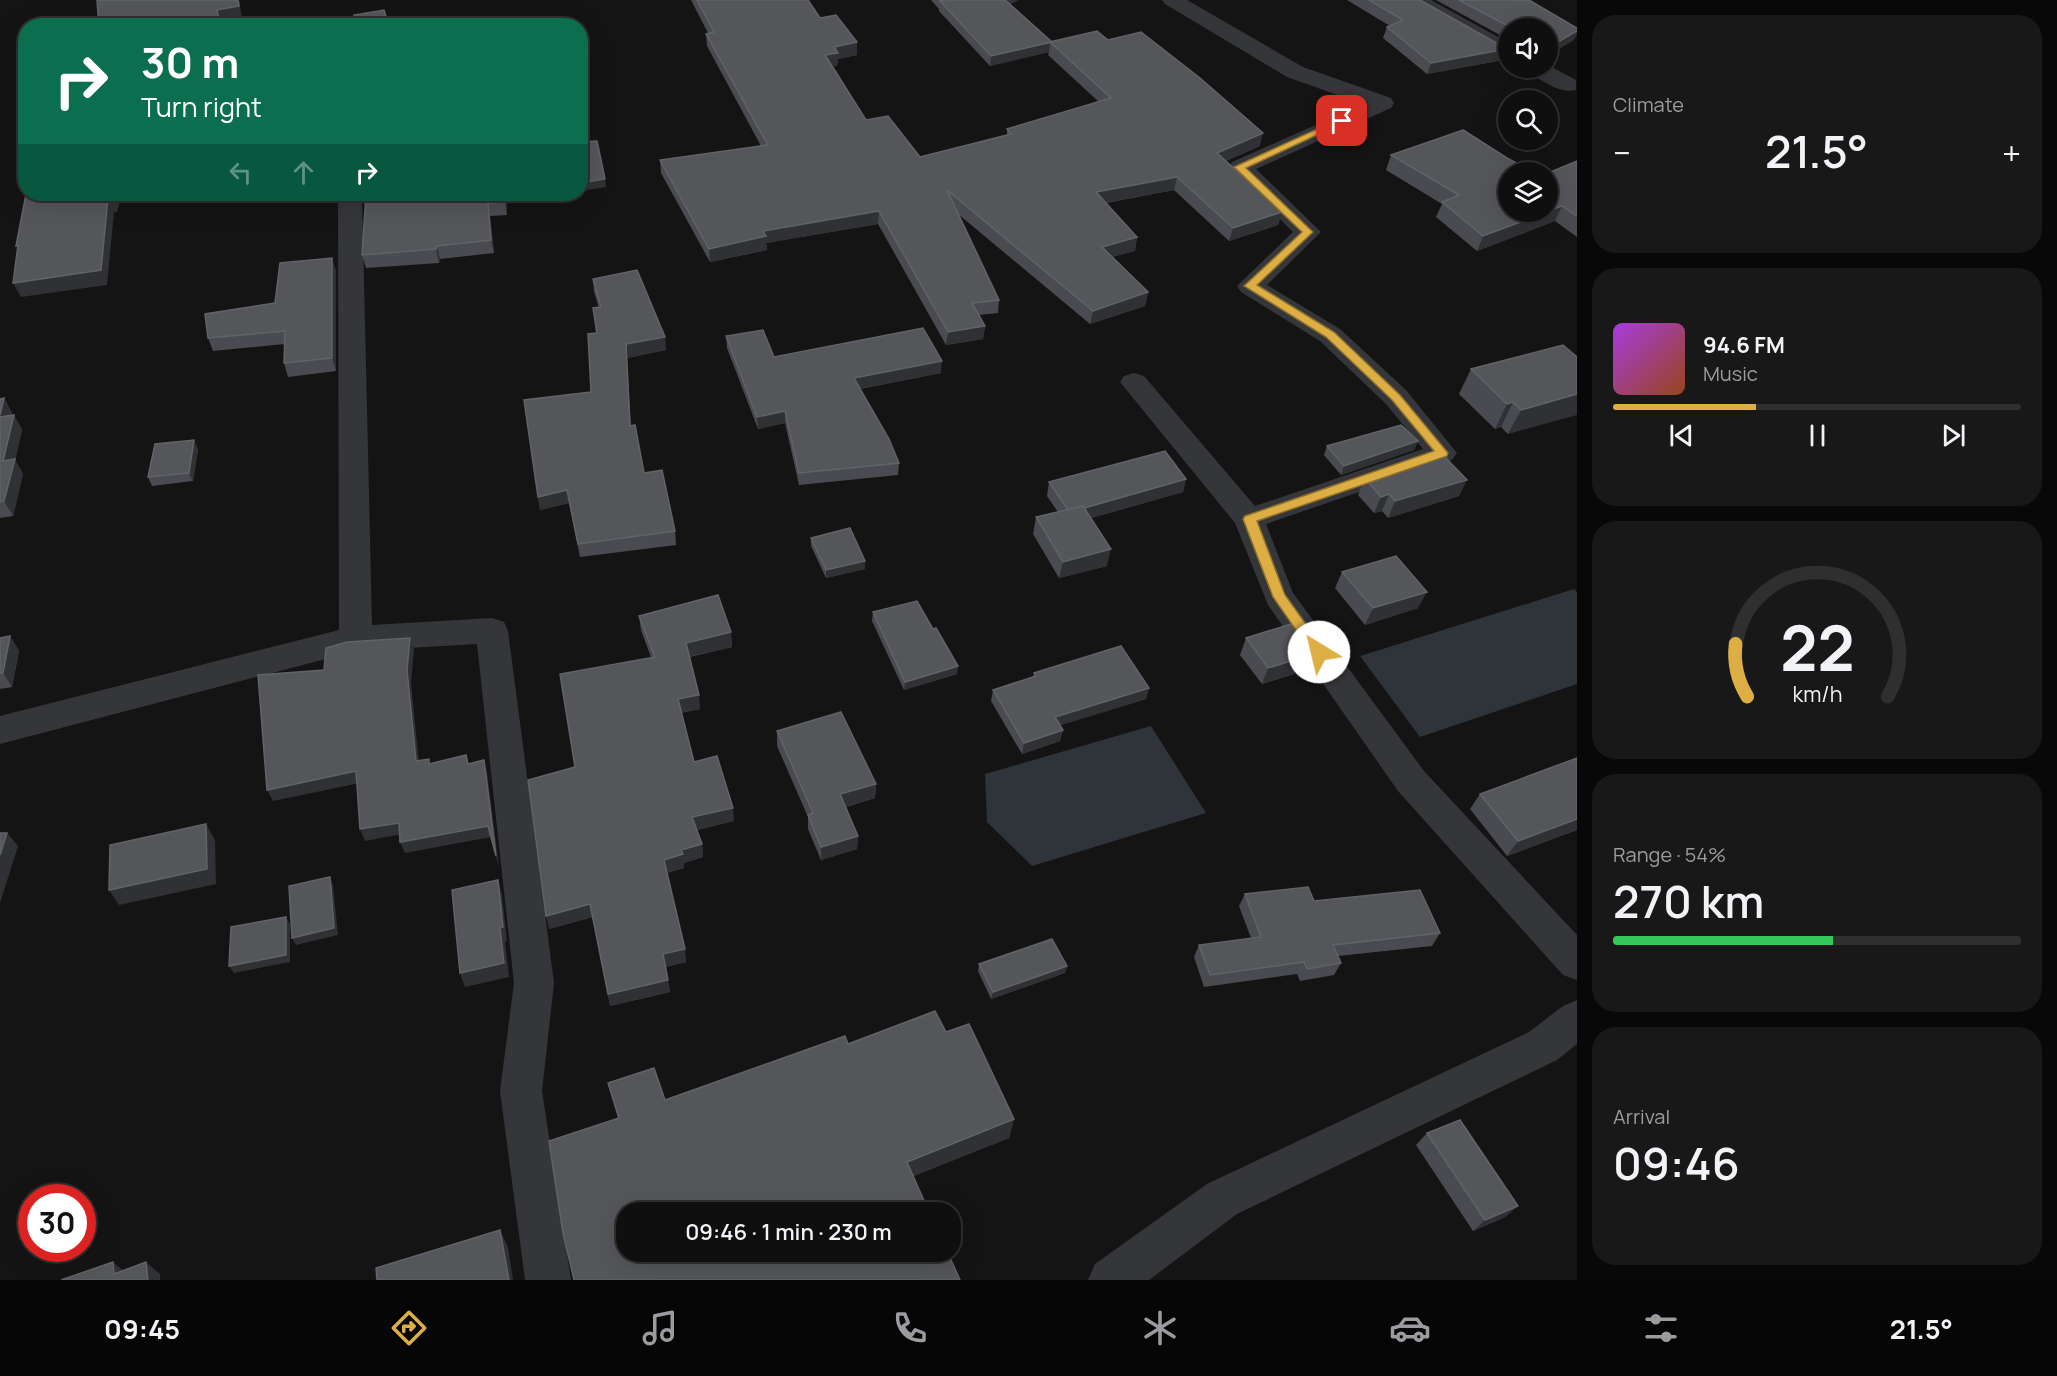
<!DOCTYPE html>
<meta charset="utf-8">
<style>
:root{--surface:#0f0f10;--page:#181819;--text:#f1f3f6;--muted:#9b9c9f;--line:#2f2f30;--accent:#ddae44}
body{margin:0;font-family:Manrope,sans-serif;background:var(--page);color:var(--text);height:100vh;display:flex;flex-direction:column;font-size:22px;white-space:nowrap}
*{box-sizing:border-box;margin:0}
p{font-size:20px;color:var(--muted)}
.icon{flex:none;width:33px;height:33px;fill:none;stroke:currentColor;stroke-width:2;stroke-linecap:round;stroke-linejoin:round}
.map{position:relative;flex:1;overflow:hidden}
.panel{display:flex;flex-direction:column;gap:15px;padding:15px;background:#080809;width:480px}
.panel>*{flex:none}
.guide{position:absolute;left:18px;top:18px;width:570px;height:183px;border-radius:24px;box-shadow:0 6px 24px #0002,0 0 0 2px var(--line);background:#0b6e4f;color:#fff;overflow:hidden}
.tools{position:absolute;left:1498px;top:18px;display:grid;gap:12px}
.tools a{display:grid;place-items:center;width:60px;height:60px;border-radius:50%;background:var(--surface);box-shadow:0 6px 24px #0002,0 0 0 2px var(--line);font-size:30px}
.speed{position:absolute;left:18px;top:1184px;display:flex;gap:12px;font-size:30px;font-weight:700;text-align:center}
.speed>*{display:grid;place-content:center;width:78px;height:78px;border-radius:50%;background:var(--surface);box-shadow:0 6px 24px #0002,0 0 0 2px var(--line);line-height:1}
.speed .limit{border:9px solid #d22;background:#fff;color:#111}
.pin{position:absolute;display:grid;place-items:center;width:51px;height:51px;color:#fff;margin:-26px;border-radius:12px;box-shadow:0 3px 9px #0006}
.me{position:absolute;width:66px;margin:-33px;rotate:324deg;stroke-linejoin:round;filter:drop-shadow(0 0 4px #0008)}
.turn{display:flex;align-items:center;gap:21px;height:126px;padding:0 24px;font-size:27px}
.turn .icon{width:78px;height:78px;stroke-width:2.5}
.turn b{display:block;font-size:42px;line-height:51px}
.lanes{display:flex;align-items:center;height:57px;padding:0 24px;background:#0003;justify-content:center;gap:30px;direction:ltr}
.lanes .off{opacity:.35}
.big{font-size:45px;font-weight:600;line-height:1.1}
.panel .tile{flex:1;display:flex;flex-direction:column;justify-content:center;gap:9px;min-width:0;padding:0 21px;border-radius:24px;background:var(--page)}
.panel .dial{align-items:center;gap:0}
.dial svg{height:156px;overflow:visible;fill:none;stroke:var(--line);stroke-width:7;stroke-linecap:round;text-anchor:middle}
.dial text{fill:var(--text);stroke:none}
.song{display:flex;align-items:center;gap:18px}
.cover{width:72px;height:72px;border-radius:9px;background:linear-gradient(135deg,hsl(280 70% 55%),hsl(20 70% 35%))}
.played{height:6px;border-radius:3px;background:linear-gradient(90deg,var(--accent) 35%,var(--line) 35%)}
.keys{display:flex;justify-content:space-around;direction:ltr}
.heat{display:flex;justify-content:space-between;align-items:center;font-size:33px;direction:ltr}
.charge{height:9px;border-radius:4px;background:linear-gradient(90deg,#34c759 54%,var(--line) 0)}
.trip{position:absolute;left:616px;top:1202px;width:345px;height:60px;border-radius:24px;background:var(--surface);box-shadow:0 6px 24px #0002,0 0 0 2px var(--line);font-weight:600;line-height:60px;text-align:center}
.tabs{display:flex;height:96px;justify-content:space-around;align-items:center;background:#060606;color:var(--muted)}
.tabs .icon{width:42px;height:42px}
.tabs .active{color:var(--accent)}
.tabs b{font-size:27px;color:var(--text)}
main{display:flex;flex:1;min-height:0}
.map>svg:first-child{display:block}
</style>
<main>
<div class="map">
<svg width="1577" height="1280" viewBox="0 0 1577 1280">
<rect width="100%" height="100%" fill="#141415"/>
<g fill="#2e343a">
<path d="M1574 589 1577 592V684L1420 737 1360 656Z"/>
<path d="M1151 726 1206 813 1032 866 987 822 985 774Z"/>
</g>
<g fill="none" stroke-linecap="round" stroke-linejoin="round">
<g fill="#35363a" fill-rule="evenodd">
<path d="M1162 0H1187L1303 67 1391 98 1394 103 1391 108 1256 169 1321 232 1267 285 1340 329 1406 390 1457 453 1452 460 1266 524 1293 593 1424 771 1577 935V980L1563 975 1398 791 1268 605 1235 523 1120 382 1124 376 1134 373 1144 376 1255 506 1423 449 1386 404 1320 341 1241 292 1237 286 1293 232 1232 172 1228 167 1232 162 1363 104 1287 77 1165 4Z"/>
<path d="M1406 0H1431L1509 43V59L1501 57 1409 4Z"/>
<path d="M1548 65 1576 80V90C1559 94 1544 81 1529 73L1526 68H1548Z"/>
<path d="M338 194H362L372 625 492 618 504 622 508 631 554 983 542 1091 571 1280H525L500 1091 514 983 477 644 356 651 0 744V716L339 630Z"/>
</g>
<path fill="#35363a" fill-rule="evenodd" d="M1577 1000V1044L1557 1060 1237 1214 1149 1280H1088L1095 1264 1207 1184 1529 1032 1563 1006Z"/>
</g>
<g fill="#4a4b50">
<path d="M691 0H808L820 18 857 55 838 59 837 66H833L866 120 920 157 1007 135V129L1099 102 1048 55 1049 52 990 66 939 11V9L931 0H1018L1010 4 1052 42 1108 40 1260 146 1226 161 1282 212 1278 225 1229 241 1174 190 1106 203 1137 237 1135 251 1112 257 1148 292 1145 306 1090 324 958 214 999 300 998 313 979 315 985 326 983 339 946 345 878 224 766 243 767 250 710 262 661 173 660 160 761 146 707 46 706 34 708 33Z"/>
<path d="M1347 0H1420L1507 49 1503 60 1427 74 1383 38 1387 27 1390 26Z"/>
<path d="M1436 0H1529L1574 40 1548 28H1509V40Z"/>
<path d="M1391 155 1507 158 1522 166 1509 212 1577 161V237L1555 221 1477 251 1436 217 1442 204 1386 170Z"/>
<path d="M366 194H506L507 215 490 216 494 253 440 259 439 263 366 268 362 255Z"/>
<path d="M336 271V371L288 377 284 363 285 344 213 351 208 338Z"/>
<path d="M593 279 666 350 627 358 631 426 644 473 675 531 676 545 580 557 569 503 540 510 538 497 591 392 596 333 593 308H599L594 292Z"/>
<path d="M726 336 774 357 941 373 860 389 899 463 898 475 799 485 785 423 758 429 727 348Z"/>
<path d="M1577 357 1508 434 1501 427 1495 429 1459 394 1471 369Z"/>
<path d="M4 398 12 413V416L14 415 22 430 15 460 23 474 13 516 0 518V399Z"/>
<path d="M1418 441 1414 450 1341 475 1324 455 1327 446Z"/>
<path d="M198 449 193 481 152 486 148 477Z"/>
<path d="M1365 478 1459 496 1388 518 1382 511 1374 513 1358 495Z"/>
<path d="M1186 479 1183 492 1091 518 1107 566 1059 578 1033 534 1036 517 1058 512 1047 496 1049 482Z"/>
<path d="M811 538 865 561V569L826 578 811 546Z"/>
<path d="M1342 572 1418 608 1365 625 1335 588Z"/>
<path d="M873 612 957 674 904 690 872 621Z"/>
<path d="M639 616 731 632 732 647 690 657 700 709 681 713 694 762 734 821 697 830 702 844 703 857 684 863V868L667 873 686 962 665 967 670 992 610 1006 593 917 549 929 575 767 651 657 641 630Z"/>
<path d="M10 636 19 651 12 687 0 689V638Z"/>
<path d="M1246 638 1317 653 1310 669 1262 684 1240 655Z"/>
<path d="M1034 673 1149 688 1146 699 1060 725 1063 730 1060 741 1022 754 991 701 993 690 1033 677Z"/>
<path d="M777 731 876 784 875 798 846 807 858 836 857 849 821 860 808 829V817L777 746Z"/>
<path d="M1577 758V830L1507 856 1470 809 1480 794Z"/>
<path d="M1245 894 1314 901 1440 933 1432 946 1338 956 1341 963 1334 975 1300 981 1297 974 1204 987 1194 957 1199 945 1251 938 1239 906Z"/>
<path d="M979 964 1067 966 1065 973 991 999 978 971Z"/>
<path d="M946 1032 1014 1119 1009 1138 913 1176 618 1118 608 1083 665 1100 848 1044Z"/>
<path d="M1427 1133 1518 1206 1505 1217 1473 1231 1416 1145Z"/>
</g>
<g fill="#303134">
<path d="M238 0H239L242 18 221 21V26H181Z"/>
<path d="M1003 0H1018L1002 7Z"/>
<path d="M1577 31V34L1574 40 1548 56V48Z"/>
<path d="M857 42V55L838 59 837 66 825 68V55L834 47Z"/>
<path d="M1050 42 1049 52 990 66 991 56Z"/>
<path d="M1507 49 1503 60 1427 74 1431 63Z"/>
<path d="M1263 133 1260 146 1214 166 1217 153Z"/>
<path d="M1177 177 1174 190 1093 205 1096 192Z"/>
<path d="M605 179 606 187 580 191V183Z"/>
<path d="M112 194H122L117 212H114L107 285 21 297 13 283Z"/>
<path d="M504 194H506L507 215 505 202Z"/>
<path d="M488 203 490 216 494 253 491 240Z"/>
<path d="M1562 206 1555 221 1477 251 1483 236Z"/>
<path d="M879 211 878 224 766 243 767 250 710 262 709 249 763 231Z"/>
<path d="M1282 212 1278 225 1229 241 1233 228Z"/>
<path d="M1137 237 1135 251 1100 260 1102 247Z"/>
<path d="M437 246 440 259 439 263 436 249Z"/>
<path d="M332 258 336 271V371L332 358Z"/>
<path d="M1148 292 1145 306 1090 324 1093 311Z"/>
<path d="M985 326 983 339 946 345 948 332Z"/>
<path d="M665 337 666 350 627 358 632 439 626 344Z"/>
<path d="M942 361 941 373 854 390V378Z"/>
<path d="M1577 394V415L1508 434 1521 410Z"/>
<path d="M4 398 12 413 8 432 0 418Z"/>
<path d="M1513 402 1501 427 1495 429 1507 404Z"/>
<path d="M785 411V423L758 429 757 417Z"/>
<path d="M14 415 22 430 15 460 23 474 13 516 4 501 3 461Z"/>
<path d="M194 440 198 449 193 481 189 473Z"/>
<path d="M1418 441 1414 450 1341 475 1344 466Z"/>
<path d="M1186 479 1183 492 1066 525 1069 512Z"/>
<path d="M1467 480 1459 496 1388 518 1395 501Z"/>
<path d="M567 490 569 503 540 510 538 497Z"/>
<path d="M1389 494 1382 511 1374 513 1381 497Z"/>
<path d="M1111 549 1107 566 1059 578 1063 562Z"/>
<path d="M865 561V569L826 578V570Z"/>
<path d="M1427 592 1418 608 1365 625 1373 608Z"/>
<path d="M731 632 732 647 687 657 686 643Z"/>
<path d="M10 636 19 651 12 687 3 673Z"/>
<path d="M410 638 414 650 411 683 420 773 416 761 407 670Z"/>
<path d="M1317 653 1310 669 1262 684 1268 668Z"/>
<path d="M958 666 957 674 904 690 905 682Z"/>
<path d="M1149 688 1146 699 1052 728 1055 717Z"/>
<path d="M699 695 700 709 679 713 678 699Z"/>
<path d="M1063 730 1060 741 1022 754 1024 743Z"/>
<path d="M484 760 487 772 499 867 496 856Z"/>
<path d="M356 771 360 783 273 801 267 790Z"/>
<path d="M876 784 875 798 840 808V794Z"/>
<path d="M733 808 734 821 693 831 692 817Z"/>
<path d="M1577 819V830L1507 856 1518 841Z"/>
<path d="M399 823 403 834 365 841 360 829Z"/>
<path d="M206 824 215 840 216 884 119 905 109 890Z"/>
<path d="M488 826 491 837 405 853 400 842Z"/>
<path d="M7 833 18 846 0 903V855Z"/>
<path d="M858 836 857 849 821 860V847Z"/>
<path d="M702 844 703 857 684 863V868L665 873 664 860 681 850Z"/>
<path d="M330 877 333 885 338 935 296 945 292 938Z"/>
<path d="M498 880 502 895 507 941 505 942 509 977 465 987 460 973 500 928Z"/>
<path d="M590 904 593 917 549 929 546 916Z"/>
<path d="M286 917 290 925V962L234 973 229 966Z"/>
<path d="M685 949 686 962 664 967 663 954Z"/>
<path d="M1067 966 1065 973 991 999 993 992Z"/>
<path d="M668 980 670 992 610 1006 608 994Z"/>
<path d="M1014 1119 1009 1138 904 1180 907 1162Z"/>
<path d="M1518 1206 1505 1217 1473 1231 1485 1220Z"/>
<path d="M500 1230 508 1247 513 1280H509Z"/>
<path d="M113 1262 127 1274H114Z"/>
<path d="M146 1262 160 1274V1280H148Z"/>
</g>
<g fill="#54565a" stroke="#616368" stroke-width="1.5">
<path d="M97 0H238L239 6 217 10 219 20 181 26H99Z"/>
<path d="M697 0H808L820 18 836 15 857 42 834 47 838 53 825 55 866 120 888 116 920 157 1011 134 1007 129 1111 98 1050 42 1097 31 1108 40 1141 32 1200 78 1263 133 1217 153 1282 212 1233 228 1177 177 1096 192 1137 237 1102 247 1148 292 1093 311 947 190 999 300 972 303 985 326 948 332 879 211 763 231 766 236 709 249 660 160 768 145 706 34 714 32Z"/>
<path d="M941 0H1005L1052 42 991 56 940 1H942Z"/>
<path d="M1369 0H1420L1507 49 1431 63 1387 27 1403 20Z"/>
<path d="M1459 0H1529L1577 28V31L1548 48V28H1512Z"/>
<path d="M384 10 389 26H357L354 15Z"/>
<path d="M1463 130 1507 158 1522 166 1530 163 1545 172H1509V212H1547L1483 236 1442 202 1459 195 1391 155Z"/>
<path d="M597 141 605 179 580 183V142Z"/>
<path d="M1577 161V216L1562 206 1548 211V173Z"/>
<path d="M26 194H112L111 197 108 198 101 270 13 283 18 245 16 246Z"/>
<path d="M366 194H504L505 202 488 203 491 240 437 246 436 249 362 255Z"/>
<path d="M332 258V358L284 363 285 331 208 338 205 314 275 303 280 263Z"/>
<path d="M637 270 665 337 626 344 630 426 635 425 644 473 662 470 675 531 578 544 567 490 538 497 524 400 591 392 588 334 597 333 593 308 601 307 593 279Z"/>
<path d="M923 328 942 361 854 378 889 439 899 463 799 473 785 411 757 417 726 336 763 330 774 357Z"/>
<path d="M1563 345 1577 357V394L1521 410 1513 402 1507 404 1471 369Z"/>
<path d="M4 398 0 415V399Z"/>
<path d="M14 415 3 461 15 459 4 501 0 502V417Z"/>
<path d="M1401 425 1418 441 1344 466 1327 446Z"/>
<path d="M194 440 189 473 148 477 155 444Z"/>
<path d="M1165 451 1186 479 1084 508 1083 506 1068 510 1049 482Z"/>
<path d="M1440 452 1467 480 1395 501 1389 494 1381 497 1365 478Z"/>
<path d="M1083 506 1111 549 1063 562 1036 517Z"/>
<path d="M850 528 865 561 826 570 811 538Z"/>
<path d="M1396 556 1427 592 1373 608 1342 572Z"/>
<path d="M718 595 731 632 686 643 699 695 678 699 694 762 717 756 733 808 692 817 702 844 681 850 683 854 664 860 685 949 663 954 668 980 608 994 590 904 546 916 528 780 575 767 560 674 655 657 639 616Z"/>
<path d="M917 601 933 629 936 628 958 666 905 682 873 612Z"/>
<path d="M1294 623 1317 653 1268 668 1246 638Z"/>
<path d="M10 636 3 673H0V638Z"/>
<path d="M410 638 407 670 416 761 429 759V764L466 755 468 764 484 760 496 856 488 826 400 842 399 823 360 829 356 771 267 790 258 675 324 670 326 648 347 642Z"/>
<path d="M1121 646 1149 688 1055 717 1063 730 1024 743 993 690 1036 676 1034 673Z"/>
<path d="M841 712 876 784 840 794 858 836 821 847 808 815 813 813 777 731Z"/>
<path d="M1577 758V819L1518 841 1480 794Z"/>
<path d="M206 824 207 869 109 890 110 845Z"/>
<path d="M0 833H7L0 855Z"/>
<path d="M330 877 334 928 292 938 289 886Z"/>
<path d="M498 880 503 927 500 928 504 963 460 973 452 890Z"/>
<path d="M1308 887 1314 901 1420 890 1440 933 1333 945 1341 963 1307 969 1304 962 1210 975 1199 945 1261 937 1245 894Z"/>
<path d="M286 917V955L229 966 231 927Z"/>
<path d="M1052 939 1067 966 993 992 979 964Z"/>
<path d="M935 1011 946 1032 969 1024 1014 1119 907 1162 929 1212H627V1251H947L960 1280H574L563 1233 549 1141 619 1118 608 1083 654 1068 665 1100 845 1036 848 1044Z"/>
<path d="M1460 1120 1518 1206 1485 1220 1427 1133Z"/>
<path d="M500 1230 509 1280H377L376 1268Z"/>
<path d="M113 1262 114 1274 146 1262 148 1280H61Z"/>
</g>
<path fill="#ddae44" stroke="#90712c" stroke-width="1.5" d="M1339 119 1347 121 1246 168 1313 232 1257 285 1334 332 1400 395 1448 453 1447 456 1257 521 1285 595 1326 652 1319 658 1314 656 1273 597 1243 519 1245 516 1434 451 1392 400 1326 337 1244 286 1302 232 1234 167Z"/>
</svg>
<div class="tools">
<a><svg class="icon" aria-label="sound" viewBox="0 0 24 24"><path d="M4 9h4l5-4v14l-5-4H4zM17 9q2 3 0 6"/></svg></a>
<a><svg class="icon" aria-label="search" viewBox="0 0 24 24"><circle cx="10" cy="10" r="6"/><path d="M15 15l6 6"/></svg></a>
<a><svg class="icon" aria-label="layers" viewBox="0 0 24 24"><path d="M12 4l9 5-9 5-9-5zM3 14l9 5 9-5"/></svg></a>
</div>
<div class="speed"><div class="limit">30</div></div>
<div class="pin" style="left:1342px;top:121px;background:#d93025"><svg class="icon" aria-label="arrive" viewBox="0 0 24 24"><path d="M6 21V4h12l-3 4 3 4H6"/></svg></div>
<svg class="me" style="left:1319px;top:652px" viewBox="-20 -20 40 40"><circle r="19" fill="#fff"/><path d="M0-13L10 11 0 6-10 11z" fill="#ddae44"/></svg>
<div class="trip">09:46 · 1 min · 230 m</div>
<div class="guide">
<div class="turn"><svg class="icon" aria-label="right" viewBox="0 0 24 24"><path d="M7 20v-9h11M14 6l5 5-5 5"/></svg><div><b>30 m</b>Turn right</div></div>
<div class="lanes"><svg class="icon off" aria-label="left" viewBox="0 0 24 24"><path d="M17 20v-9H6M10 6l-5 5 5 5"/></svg><svg class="icon off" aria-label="ahead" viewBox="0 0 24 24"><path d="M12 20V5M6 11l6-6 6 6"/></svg><svg class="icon" aria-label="right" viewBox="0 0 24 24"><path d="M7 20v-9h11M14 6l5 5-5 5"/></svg></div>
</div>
</div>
<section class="panel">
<div class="tile"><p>Climate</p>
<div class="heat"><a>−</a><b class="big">21.5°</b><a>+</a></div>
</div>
<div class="tile">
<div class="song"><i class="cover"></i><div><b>94.6 FM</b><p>Music</p></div></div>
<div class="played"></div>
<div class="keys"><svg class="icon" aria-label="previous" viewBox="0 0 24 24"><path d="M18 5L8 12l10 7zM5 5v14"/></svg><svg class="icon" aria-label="pause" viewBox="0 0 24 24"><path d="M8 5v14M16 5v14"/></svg><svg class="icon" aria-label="next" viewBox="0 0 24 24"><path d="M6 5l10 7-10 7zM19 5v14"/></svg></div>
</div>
<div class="tile dial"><svg viewBox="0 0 100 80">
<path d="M14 69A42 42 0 1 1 86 69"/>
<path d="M14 69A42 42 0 0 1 8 42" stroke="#ddae44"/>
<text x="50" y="56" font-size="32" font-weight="700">22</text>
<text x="50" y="72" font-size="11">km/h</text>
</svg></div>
<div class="tile"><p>Range · 54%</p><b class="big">270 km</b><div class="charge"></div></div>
<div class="tile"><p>Arrival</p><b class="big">09:46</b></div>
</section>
</main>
<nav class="tabs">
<b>09:45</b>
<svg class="icon active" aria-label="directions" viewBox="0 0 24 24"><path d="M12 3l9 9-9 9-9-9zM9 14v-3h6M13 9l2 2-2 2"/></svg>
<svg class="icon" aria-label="music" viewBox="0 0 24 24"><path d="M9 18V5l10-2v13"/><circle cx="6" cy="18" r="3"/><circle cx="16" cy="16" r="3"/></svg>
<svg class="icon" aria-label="phone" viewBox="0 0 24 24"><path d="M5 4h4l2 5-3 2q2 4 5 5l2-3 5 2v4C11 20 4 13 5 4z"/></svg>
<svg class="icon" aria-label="climate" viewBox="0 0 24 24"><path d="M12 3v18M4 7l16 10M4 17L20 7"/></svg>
<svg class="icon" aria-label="car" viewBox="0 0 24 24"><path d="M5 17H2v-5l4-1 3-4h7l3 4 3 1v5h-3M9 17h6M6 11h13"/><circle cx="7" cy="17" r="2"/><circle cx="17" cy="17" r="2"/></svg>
<svg class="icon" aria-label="filters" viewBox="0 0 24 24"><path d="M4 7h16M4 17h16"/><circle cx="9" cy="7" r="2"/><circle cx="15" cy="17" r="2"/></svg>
<b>21.5°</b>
</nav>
